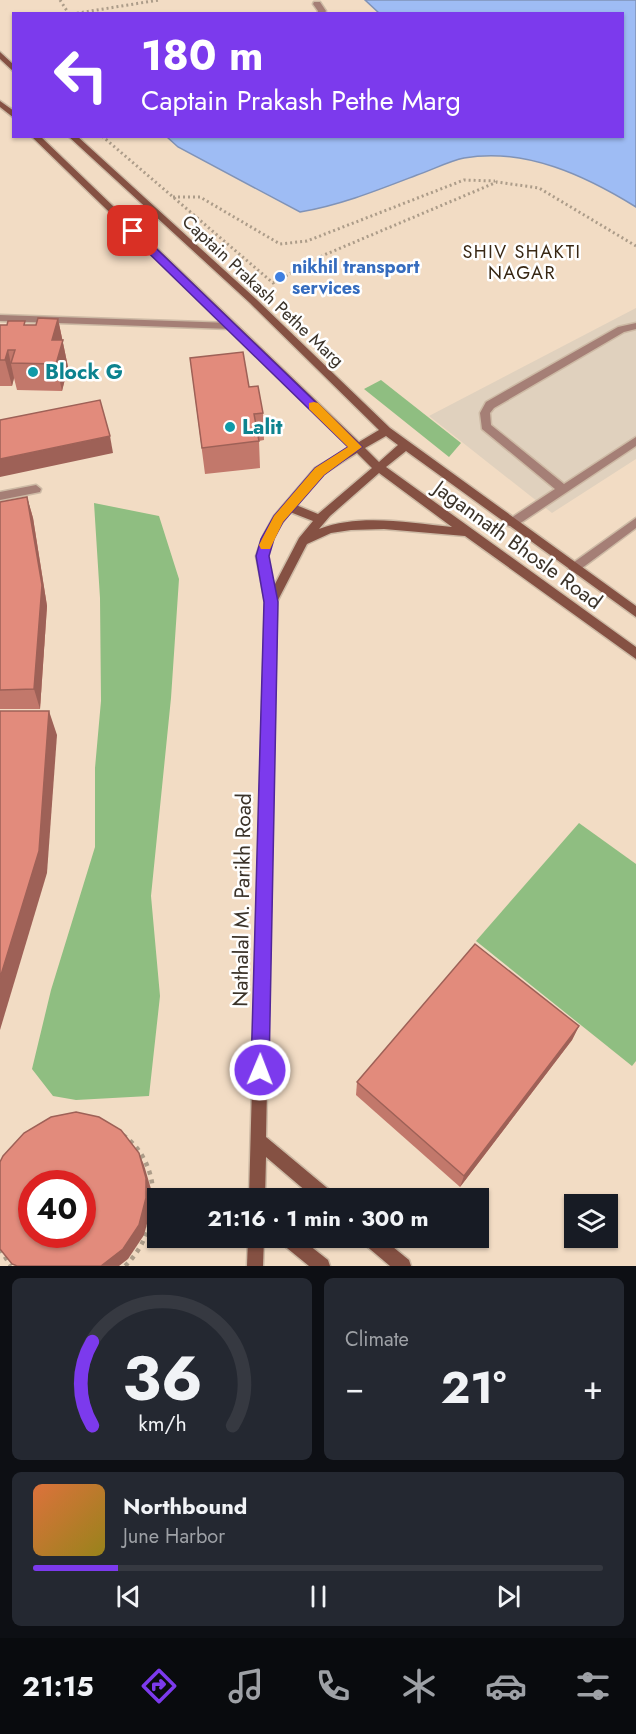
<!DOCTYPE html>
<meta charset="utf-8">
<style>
:root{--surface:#171b24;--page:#242831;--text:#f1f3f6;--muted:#9ea1a6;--line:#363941;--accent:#7c3aed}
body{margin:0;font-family:Jost,sans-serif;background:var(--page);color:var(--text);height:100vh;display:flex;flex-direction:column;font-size:22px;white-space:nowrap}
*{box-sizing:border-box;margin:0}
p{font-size:20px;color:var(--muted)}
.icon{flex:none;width:33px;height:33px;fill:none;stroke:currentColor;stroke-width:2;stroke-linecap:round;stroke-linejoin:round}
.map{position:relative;height:1266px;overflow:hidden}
.drawer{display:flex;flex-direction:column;gap:12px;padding:12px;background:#0d0f14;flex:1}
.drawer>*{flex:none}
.banner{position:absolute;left:12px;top:12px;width:612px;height:126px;border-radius:0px;box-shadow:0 2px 4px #0004;background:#7c3aed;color:#fff;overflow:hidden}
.buttons{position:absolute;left:564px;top:1194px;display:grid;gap:12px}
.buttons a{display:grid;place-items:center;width:54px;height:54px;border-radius:0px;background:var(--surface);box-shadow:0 2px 4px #0004;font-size:30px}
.speed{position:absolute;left:18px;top:1170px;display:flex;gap:12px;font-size:30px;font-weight:700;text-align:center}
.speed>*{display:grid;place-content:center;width:78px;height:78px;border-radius:50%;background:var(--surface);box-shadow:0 2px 4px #0004;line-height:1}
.speed .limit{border:9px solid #d22;background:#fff;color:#111}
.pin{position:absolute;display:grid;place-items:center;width:51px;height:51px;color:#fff;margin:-26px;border-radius:12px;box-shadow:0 3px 9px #0006}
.me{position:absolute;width:66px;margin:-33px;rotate:1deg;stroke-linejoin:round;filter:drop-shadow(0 0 4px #0008)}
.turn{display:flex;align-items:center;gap:21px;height:126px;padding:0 30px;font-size:27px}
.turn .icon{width:78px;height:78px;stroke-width:2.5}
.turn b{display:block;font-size:42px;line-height:51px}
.big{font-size:45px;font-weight:700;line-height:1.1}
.drawer .card{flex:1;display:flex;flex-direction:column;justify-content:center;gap:9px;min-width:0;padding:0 21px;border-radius:9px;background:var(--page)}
.drawer .dial{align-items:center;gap:0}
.dial svg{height:156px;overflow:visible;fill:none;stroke:var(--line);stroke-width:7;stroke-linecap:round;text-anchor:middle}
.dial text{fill:var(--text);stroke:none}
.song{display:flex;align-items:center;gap:18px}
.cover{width:72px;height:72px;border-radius:9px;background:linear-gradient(135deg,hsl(20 70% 55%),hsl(50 70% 35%))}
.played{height:6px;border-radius:3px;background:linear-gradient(90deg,var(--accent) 15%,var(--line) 15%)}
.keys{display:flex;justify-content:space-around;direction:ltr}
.heat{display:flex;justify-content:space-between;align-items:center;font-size:33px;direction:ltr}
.drawer .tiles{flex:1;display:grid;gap:12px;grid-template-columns:1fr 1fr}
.card:last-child{grid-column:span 2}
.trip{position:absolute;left:147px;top:1188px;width:342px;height:60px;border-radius:0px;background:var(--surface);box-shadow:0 2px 4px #0004;font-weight:700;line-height:60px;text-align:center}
.dock{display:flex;height:96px;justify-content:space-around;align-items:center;background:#090b0e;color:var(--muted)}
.dock .icon{width:42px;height:42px}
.dock .selected{color:var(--accent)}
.dock b{font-size:27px;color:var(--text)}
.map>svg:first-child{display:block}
</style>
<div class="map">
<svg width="636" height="1266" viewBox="0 0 636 1266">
<rect width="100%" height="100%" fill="#f2dcc4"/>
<path fill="#e0d1be" d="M636 308V459L552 513 429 416Z"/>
<g fill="#8fbe81">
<path d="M381 380 461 443 449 457 364 389Z"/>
<path d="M94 503 159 516 179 579 171 698 151 896 160 996 149 1096 76 1100 53 1096 32 1069 51 990 95 847V768L101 701 100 598Z"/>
<path d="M579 823 636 864V1061L632 1066 476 941Z"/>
</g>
<path fill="#9ebcf4" stroke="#8093b7" stroke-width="1.5" d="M365 0H636V207C586 176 525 147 464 158 449 161 432 170 417 175 378 190 341 205 300 212L178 147 167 137 622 136V14L379 13Z"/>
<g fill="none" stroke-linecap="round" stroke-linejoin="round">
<defs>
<g id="lane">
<path d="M0 315 231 323 236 326 231 329 0 321Z"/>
<path d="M636 323V329L624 332 494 408 490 413 491 425 564 484 636 437V446L516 526H508L506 523 508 520 555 489 482 429 480 413 486 402 618 327Z"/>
<path d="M636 518V528L578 571H570L568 568 570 565Z"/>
</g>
<g id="street">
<path d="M314 2H320L326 11 324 14H317L318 11 313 4Z"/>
<path d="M36 485 41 489 40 492 0 500V492Z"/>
</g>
<g id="secondary">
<path d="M0 52 14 65V72L0 59Z"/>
<path d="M0 101 14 111V118L0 107Z"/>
<path d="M31 136H40L359 442 379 430 250 303 68 136H77L256 299 390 428 636 606V617L406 451 386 467 636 647V659L465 536 384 529 351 530 331 533 307 544 277 602 266 1137 332 1192 334 1198H314L266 1157 265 1198H249L265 602 256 556 263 536 274 516 315 468 351 447ZM386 436 398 445 379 462 365 448ZM357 453 372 468 318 514 296 505 323 474ZM379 473 452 527C409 523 361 513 319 529L330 516ZM290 512 313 521 299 538 274 586C272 577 267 565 268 556 268 540 281 524 290 512Z"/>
<path d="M248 1238H264L263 1266H247Z"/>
<path d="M280 1238H300L328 1260 330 1266H309L282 1244Z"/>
<path d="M362 1238H382L409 1260 411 1266H390L364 1244Z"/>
</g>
</defs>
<use href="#lane" stroke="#cdbaa5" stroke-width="3"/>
<use href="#street" stroke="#cdbaa5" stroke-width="3"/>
<use href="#secondary" stroke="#cdbaa5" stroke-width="3"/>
<g stroke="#ac9c89" stroke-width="3" stroke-dasharray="2 3" stroke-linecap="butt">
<path d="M60 0 69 14"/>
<path d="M72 14 159 0"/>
<path d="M102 136 273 283 324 255 497 182 539 188 636 246"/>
<path d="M173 197H200L280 244 307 241 464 180 495 181"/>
</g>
<g stroke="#ac9c89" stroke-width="4.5" stroke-dasharray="4 5" stroke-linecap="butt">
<path d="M123 1135C166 1166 160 1233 125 1266"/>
<path d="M0 1249 11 1266"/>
</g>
<use href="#lane" fill="#a57f76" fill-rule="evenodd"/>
<use href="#street" fill="#a57f76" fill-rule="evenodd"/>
<use href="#secondary" fill="#855143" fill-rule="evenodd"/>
</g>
<g fill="#c2786b">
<path d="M58 319 68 367 62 391 17 390 14 378 12 386H0V325H36Z"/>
<path d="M190 358 249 387 263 413 264 440 259 441 260 468 205 474Z"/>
<path d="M27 497 33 518 47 606 40 709H0V502Z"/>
<path d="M579 1026 572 1040 460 1187 356 1095 357 1082Z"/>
</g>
<g fill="#9e6157">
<path d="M58 319 68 367 62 391 56 364 52 340Z"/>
<path d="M8 350 14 378 12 386 5 360Z"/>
<path d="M110 436 113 453 0 477V459Z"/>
<path d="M27 497 33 518 47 606 40 709 34 689Z"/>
<path d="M49 711 57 735 47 873 0 1030V978Z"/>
<path d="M579 1026 572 1040 460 1187 464 1176Z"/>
<path d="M139 1153 144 1165 151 1189V1209L144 1235 128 1259 119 1266H101Z"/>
</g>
<g fill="#e28b7c" stroke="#9e6157" stroke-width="1.5" fill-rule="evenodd">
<path d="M38 318 58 319 52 340H63L56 364 11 363 15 350H8L5 360H0V325H7L8 321H25L24 325H36Z"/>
<path d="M243 352 249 387 258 386 263 413 254 414 259 441 202 448 190 358Z"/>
<path d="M100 400 110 436 0 459V420Z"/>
<path d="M27 497 42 585 34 689 0 690V502Z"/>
<path d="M0 711H49L39 851 0 978Z"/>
<path d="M475 944 579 1026 464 1176 357 1082Z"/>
<path d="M76 1112 99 1117 121 1130 139 1153 146 1178V1198L139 1225 123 1249 101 1266H17L12 1264 0 1249V1162L3 1156 24 1133 51 1117ZM32 1184H82V1234H32Z"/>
</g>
<path fill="#7c3aed" stroke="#51269a" stroke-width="1.5" d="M133 228 136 229 362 447 324 475 283 522 274 539 269 556 278 602 269 1070 266 1076 260 1079 254 1076 251 1070 264 602 256 556 261 539 274 516 315 468 348 447 129 234V229Z"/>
<path fill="#f59e0b" d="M314 402 318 403 362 447 324 475 283 522 270 549H261L259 545 274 516 315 468 348 447 309 409V403Z"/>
<circle fill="#3f7fe0" stroke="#fff" stroke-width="2" cx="280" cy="277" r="6"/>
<g fill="#0f9aa8" stroke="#fff" stroke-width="2">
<circle cx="33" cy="372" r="6"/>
<circle cx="230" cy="427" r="6"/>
</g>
<g text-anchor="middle" stroke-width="5" stroke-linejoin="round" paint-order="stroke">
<g font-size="18" letter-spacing="1.5" fill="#382713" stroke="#fff">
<text x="522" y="258">SHIV SHAKTI<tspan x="522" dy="21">NAGAR</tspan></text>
</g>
<g font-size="18" font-weight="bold" fill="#366cbe" stroke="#fff" text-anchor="start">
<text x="292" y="273">nikhil transport<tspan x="292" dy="21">services</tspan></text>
</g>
<g font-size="18" fill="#3b3329" stroke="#fff">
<text transform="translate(263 291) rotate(43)" y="6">Captain Prakash Pethe Marg</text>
</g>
<g font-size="21" font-weight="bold" fill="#0d838f" stroke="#fff" text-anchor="start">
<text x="45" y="379">Block G</text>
<text x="242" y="434">Lalit</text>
</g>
<g font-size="21" fill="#3b3329" stroke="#fff">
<text transform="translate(518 545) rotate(36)" y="7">Jagannath Bhosle Road</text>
<text transform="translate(242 900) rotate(-89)" y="7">Nathalal M. Parikh Road</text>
</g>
</g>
</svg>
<div class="buttons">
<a><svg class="icon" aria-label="layers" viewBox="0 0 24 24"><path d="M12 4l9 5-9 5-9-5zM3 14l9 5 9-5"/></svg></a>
</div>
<div class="speed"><div class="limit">40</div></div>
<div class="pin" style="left:133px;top:231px;background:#d93025"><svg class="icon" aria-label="arrive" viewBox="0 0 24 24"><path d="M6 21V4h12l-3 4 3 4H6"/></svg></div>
<svg class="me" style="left:260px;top:1070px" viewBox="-20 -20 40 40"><circle r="17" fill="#7c3aed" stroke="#fff" stroke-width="3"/><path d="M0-11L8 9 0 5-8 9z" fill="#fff"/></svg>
<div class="trip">21:16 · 1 min · 300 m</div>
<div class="banner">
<div class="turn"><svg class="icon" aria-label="left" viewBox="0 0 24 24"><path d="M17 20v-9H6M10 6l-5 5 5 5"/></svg><div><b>180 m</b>Captain Prakash Pethe Marg</div></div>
</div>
</div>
<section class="drawer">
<div class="tiles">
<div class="card dial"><svg viewBox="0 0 100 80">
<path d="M14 69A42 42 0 1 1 86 69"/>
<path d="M14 69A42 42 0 0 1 14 26" stroke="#7c3aed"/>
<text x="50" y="56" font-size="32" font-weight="700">36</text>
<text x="50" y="72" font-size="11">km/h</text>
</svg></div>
<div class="card"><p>Climate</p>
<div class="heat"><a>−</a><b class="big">21°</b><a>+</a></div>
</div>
<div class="card">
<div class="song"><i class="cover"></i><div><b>Northbound</b><p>June Harbor</p></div></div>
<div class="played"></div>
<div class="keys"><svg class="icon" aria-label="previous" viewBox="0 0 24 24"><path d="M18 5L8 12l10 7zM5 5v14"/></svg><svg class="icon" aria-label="pause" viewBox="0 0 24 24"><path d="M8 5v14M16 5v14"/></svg><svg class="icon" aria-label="next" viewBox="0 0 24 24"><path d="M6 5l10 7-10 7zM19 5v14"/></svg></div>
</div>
</div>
</section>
<nav class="dock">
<b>21:15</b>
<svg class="icon selected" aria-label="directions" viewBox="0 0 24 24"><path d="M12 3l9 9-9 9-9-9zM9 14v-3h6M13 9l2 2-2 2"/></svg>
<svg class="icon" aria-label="music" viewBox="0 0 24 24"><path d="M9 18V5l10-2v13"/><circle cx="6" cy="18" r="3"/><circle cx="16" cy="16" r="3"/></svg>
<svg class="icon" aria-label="phone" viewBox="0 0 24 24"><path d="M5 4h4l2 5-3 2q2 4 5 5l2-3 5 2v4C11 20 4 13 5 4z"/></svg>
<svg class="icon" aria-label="climate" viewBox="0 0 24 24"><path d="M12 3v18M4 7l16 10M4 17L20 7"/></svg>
<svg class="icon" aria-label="car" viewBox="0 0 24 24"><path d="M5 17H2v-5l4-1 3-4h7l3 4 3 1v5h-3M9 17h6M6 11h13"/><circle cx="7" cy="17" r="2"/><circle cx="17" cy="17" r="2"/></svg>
<svg class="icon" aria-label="filters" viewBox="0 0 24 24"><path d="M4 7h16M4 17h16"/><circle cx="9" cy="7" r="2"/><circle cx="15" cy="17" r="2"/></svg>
</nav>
